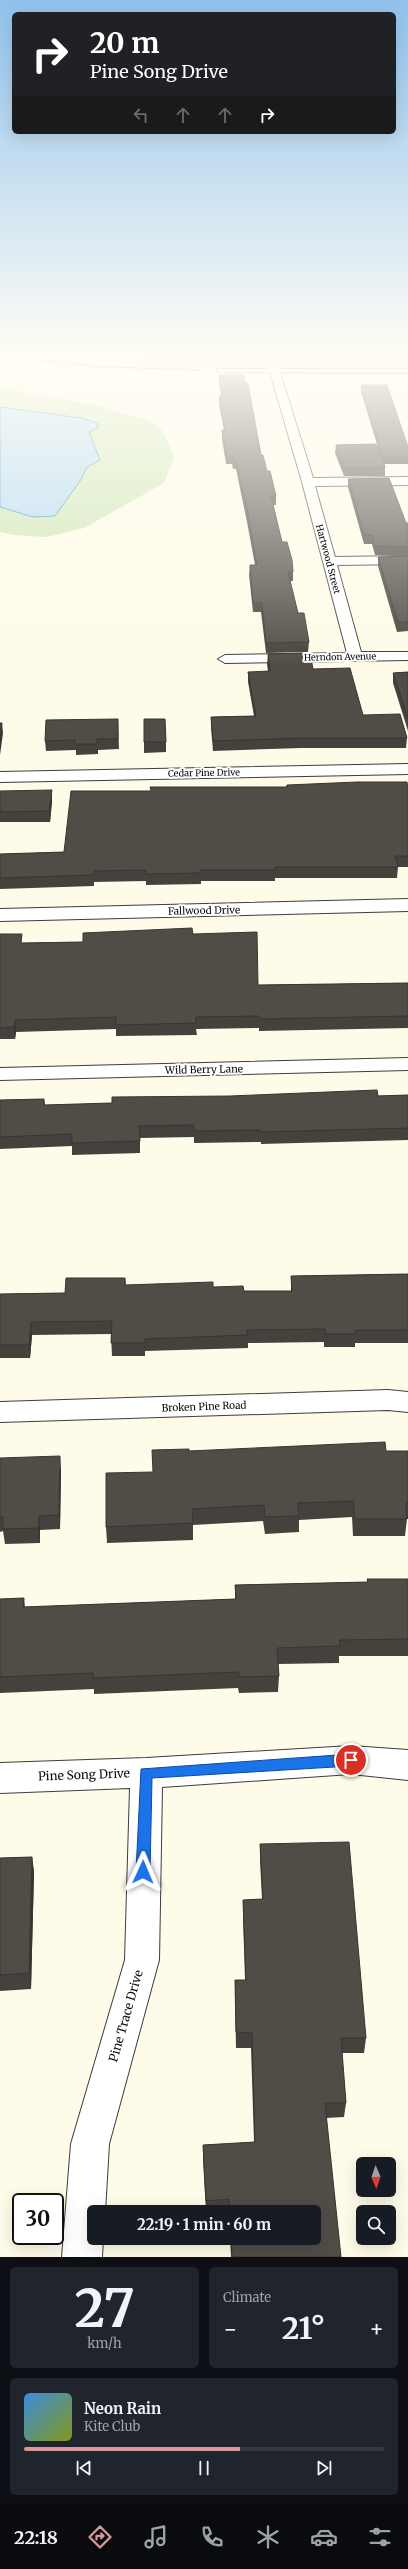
<!DOCTYPE html>
<meta charset="utf-8">
<style>
:root{--surface:#171b24;--page:#20242c;--text:#f1f3f6;--muted:#9ea1a6;--line:#363941;--accent:#d69899}
body{margin:0;font-family:Merriweather,serif;background:var(--page);color:var(--text);height:100vh;display:flex;flex-direction:column;font-size:15px;white-space:nowrap}
*{box-sizing:border-box;margin:0}
p{font-size:13px;color:var(--muted)}
.icon{flex:none;width:22px;height:22px;fill:none;stroke:currentColor;stroke-width:2;stroke-linecap:round;stroke-linejoin:round}
.map{position:relative;height:2257px;overflow:hidden}
.drawer{display:flex;flex-direction:column;gap:10px;padding:10px;background:#0d0f14;flex:1}
.drawer>*{flex:none}
.top-card{position:absolute;left:12px;top:12px;width:384px;height:122px;border-radius:6px;box-shadow:0 4px 16px #0002;background:#202124;color:#fff;overflow:hidden}
.needle{width:26px;rotate:178deg}
.fabs{position:absolute;left:356px;top:2157px;display:grid;gap:8px}
.fabs a{display:grid;place-items:center;width:40px;height:40px;border-radius:6px;background:var(--surface);box-shadow:0 4px 16px #0002;font-size:20px}
.speed{position:absolute;left:12px;top:2193px;display:flex;gap:8px;font-size:20px;font-weight:700;text-align:center}
.speed>*{display:grid;place-content:center;width:52px;height:52px;border-radius:50%;background:var(--surface);box-shadow:0 4px 16px #0002;line-height:1}
.speed .limit{border:2px solid #111;border-radius:6px;background:#fff;color:#111}
.pin{position:absolute;display:grid;place-items:center;width:34px;height:34px;color:#fff;margin:-17px;border:2px solid #fff;border-radius:50%;box-shadow:0 1px 4px #0007}
.me{position:absolute;width:44px;margin:-22px;rotate:1deg;stroke-linejoin:round;filter:drop-shadow(0 0 3px #0008)}
.turn{display:flex;align-items:center;gap:14px;height:84px;padding:0 12px;font-size:18px}
.turn .icon{width:52px;height:52px;stroke-width:2.5}
.turn b{display:block;font-size:28px;line-height:34px}
.lanes{display:flex;align-items:center;height:38px;padding:0 12px;background:#0003;justify-content:center;gap:20px;direction:ltr}
.lanes .off{opacity:.35}
.big{font-size:30px;font-weight:700;line-height:1.1}
.drawer .widget{flex:1;display:flex;flex-direction:column;justify-content:center;gap:6px;min-width:0;padding:0 14px;border-radius:6px;background:var(--page)}
.drawer .dial{align-items:center;gap:0}
.dial b{font-size:52px;line-height:1}
.song{display:flex;align-items:center;gap:12px}
.cover{width:48px;height:48px;border-radius:6px;background:linear-gradient(135deg,hsl(210 70% 55%),hsl(70 70% 35%))}
.played{height:4px;border-radius:2px;background:linear-gradient(90deg,var(--accent) 60%,var(--line) 60%)}
.keys{display:flex;justify-content:space-around;direction:ltr}
.heat{display:flex;justify-content:space-between;align-items:center;font-size:22px;direction:ltr}
.drawer .tiles{flex:1;display:grid;gap:10px;grid-template-columns:1fr 1fr}
.widget:last-child{grid-column:span 2}
.trip{position:absolute;left:87px;top:2205px;width:234px;height:40px;border-radius:6px;background:var(--surface);box-shadow:0 4px 16px #0002;font-weight:700;line-height:40px;text-align:center}
.tab-bar{display:flex;height:64px;justify-content:space-around;align-items:center;background:#090b0e;color:var(--muted)}
.tab-bar .icon{width:28px;height:28px}
.tab-bar .current{color:var(--accent)}
.tab-bar b{font-size:18px;color:var(--text)}
.map>svg:first-child{display:block}
</style>
<div class="map">
<svg width="408" height="2257" viewBox="0 0 408 2257">
<rect width="100%" height="100%" fill="#fefbe8"/>
<path fill="#cce6b4" d="M0 387C41 397 82 400 123 413 134 416 148 419 157 426 167 434 170 448 174 458L164 483 84 528 47 537 14 535 0 532V507L33 517 55 516 80 481 87 467 100 459 89 432 96 423 81 418 0 407Z"/>
<path fill="#afd694" d="M139 350H408V371L139 367Z"/>
<path fill="#afd7f3" stroke="#3988c8" d="M0 407 81 418 97 423 98 428 89 432 100 460 87 467 80 481 55 516 33 517 0 507Z"/>
<g fill="none" stroke-linecap="round" stroke-linejoin="round">
<defs>
<path id="lane" d="M216 369H408V373L218 372Z"/>
<g id="street">
<path d="M274 366 279 369 313 478 408 477V485L315 486 335 557 408 556V564L337 565 361 652H408V660L225 663 218 659 225 655 347 653 302 482 269 369Z"/>
<path d="M408 764V774L0 782V772Z"/>
<path d="M408 899V911L0 921V909Z"/>
<path d="M408 1058V1070L0 1080V1068Z"/>
<path d="M388 1390 408 1392V1412L388 1410 0 1422V1402Z"/>
<path d="M351 1746 408 1750V1780L351 1774 162 1787 159 1960 109 2144 105 2212H94V2238H103L102 2257H62L71 2144 125 1960 130 1788 0 1793V1763L146 1758Z"/>
</g>
</defs>
<use href="#lane" stroke="#3d3d3d" stroke-width="2"/>
<use href="#street" stroke="#3d3d3d" stroke-width="2"/>
<g stroke="#2c2c2c" stroke-width="1.5" stroke-dasharray="2 1" stroke-linecap="butt">
<path d="M99 350 102 359 111 368"/>
<path d="M0 356 102 367 203 370"/>
</g>
<use href="#lane" fill="#fff" fill-rule="evenodd"/>
<use href="#street" fill="#fff" fill-rule="evenodd"/>
</g>
<g fill="#47413d">
<path d="M219 375 245 383 261 455 276 496V505H273L282 542 293 572V581H290L298 613 309 642 308 652 266 653 261 612H253L249 575 250 565H255L247 522 236 469H233L232 464H226L222 439V430H224L219 405V397H221L219 383Z"/>
<path d="M361 385 408 447V464H384L385 467V476H344L335 453 336 445 379 451 361 392Z"/>
<path d="M348 479 406 523H408V556L375 555 372 544H364L348 487Z"/>
<path d="M408 556V631L397 632 378 566V557Z"/>
<path d="M268 654 313 669 363 715 407 738 406 748H301L213 751 211 727V717L254 716 248 682V672H268L267 664Z"/>
<path d="M408 672V731L393 683V673Z"/>
<path d="M118 719 119 749 98 750V754L76 755V750L46 751 45 741Z"/>
<path d="M144 719 166 742V752L144 753Z"/>
<path d="M287 785 408 788V867H398L397 878H275V881H201V884L146 885V881L94 882V886L0 889V854L64 852 151 791 286 787Z"/>
<path d="M0 791 52 801 50 822H0Z"/>
<path d="M0 934 23 943 83 942 193 934 258 985 408 983V1028L259 1031V1028L196 1029 197 1035 116 1036V1029L16 1032 15 1039H0Z"/>
<path d="M408 1095V1140L261 1144V1142L194 1143V1137L140 1138V1153L72 1155V1146L0 1149V1100L44 1099 45 1105Z"/>
<path d="M408 1274V1343H355V1347H324V1342L248 1343V1348L145 1351V1356H112L111 1334 32 1335 30 1358H0V1294L65 1293 125 1278 126 1285 213 1287 244 1291H291V1276Z"/>
<path d="M189 1451H408V1519H407L405 1536H353L352 1517 299 1520V1532L265 1534 263 1521 193 1525V1540L107 1543 106 1527Z"/>
<path d="M0 1458 61 1470 60 1529 40 1530V1543L5 1544 3 1531 0 1532Z"/>
<path d="M367 1579H408V1656H339V1663L278 1664 279 1676 278 1692 239 1693 238 1688 94 1694V1689L0 1693V1599L24 1598 25 1607 235 1599V1585L367 1582Z"/>
<path d="M260 1844 366 2038 364 2053H342L346 2103 344 2117 326 2118 341 2257H231L230 2238H314V2212H206L203 2159V2145L254 2142 251 2048H236L235 1996V1980H245L243 1916V1900L262 1899 260 1860Z"/>
<path d="M32 1857 34 1872 31 1989 0 1991V1858Z"/>
</g>
<g fill="#393532">
<path d="M2 723 3 733 0 755V740Z"/>
<path d="M52 790V801L50 822 49 811Z"/>
<path d="M15 1020 16 1032 15 1039 14 1027Z"/>
<path d="M31 1322 32 1335 30 1358 29 1345Z"/>
<path d="M60 1456 61 1470 60 1529 59 1515Z"/>
<path d="M39 1516 40 1530V1543L38 1528Z"/>
<path d="M32 1857 34 1872 31 1989 29 1973Z"/>
</g>
<g fill="#524c47" stroke="#393532">
<path d="M219 375H244L245 383H248L261 455H263L267 471H270L276 496H271L282 542H287L292 560 293 572H288L298 613H304L309 642 266 643 262 603H253L250 565H257L248 513 236 460H233L232 456H226L222 430H225L219 397H222Z"/>
<path d="M361 385H387L408 447V457H383Z"/>
<path d="M376 444 385 467 344 468 336 445Z"/>
<path d="M389 478 406 523H408V547L375 546 372 535H364L348 479Z"/>
<path d="M408 556V622H398L378 557Z"/>
<path d="M310 653 313 669 350 668 363 715 400 714 407 738H302L213 741 211 717 256 716 248 672 270 671 268 654Z"/>
<path d="M408 672V718L393 673Z"/>
<path d="M118 719V739H97V744H75V740L45 741 46 720Z"/>
<path d="M144 719H165L166 742H144Z"/>
<path d="M0 723H2L0 740Z"/>
<path d="M357 782H407L408 788V856H395L398 867H275L276 870H200V873L146 874V870L94 871V875L0 878V854L64 852 71 791H151L150 787H287V785Z"/>
<path d="M52 790 49 811 0 812V791Z"/>
<path d="M192 928 193 934 257 932 258 985 408 983V1016L260 1019 259 1016 196 1017V1023L116 1025V1017L15 1020 14 1027 0 1028V934H22L21 943 83 942V933Z"/>
<path d="M377 1090 378 1096 408 1095V1128L262 1132 261 1130 194 1131V1125L139 1126 140 1141 72 1143V1134L0 1137V1100L44 1099V1105L112 1103V1097L230 1096Z"/>
<path d="M408 1274V1330H355L356 1334H325V1329L247 1330 248 1335 145 1339V1343H111L112 1321 31 1322 29 1345H0V1294L65 1293 66 1278H125V1285L213 1282V1287L243 1286 244 1291H292L291 1276Z"/>
<path d="M385 1442 386 1451H408V1503H406L407 1519H355L353 1501 298 1503 299 1516 265 1517 264 1505 192 1509 193 1523 106 1527V1473L153 1472 152 1450 189 1449V1451Z"/>
<path d="M60 1456 59 1515 39 1516 38 1528 3 1529V1517H0V1458Z"/>
<path d="M367 1579H408V1639L340 1640V1646L277 1648 279 1676 239 1677V1672L93 1678V1673L0 1677V1599L24 1598 23 1607 236 1599 235 1585 368 1582Z"/>
<path d="M349 1842 366 2038H341L346 2103H325L341 2257H232L231 2238H314V2212H229V2199L206 2201 203 2145 255 2142 252 2033 236 2032 235 1980H246L243 1900 263 1899 260 1844Z"/>
<path d="M32 1857 29 1973 0 1975V1858Z"/>
</g>
<linearGradient id="sky" x2="0" y2="1"><stop stop-color="#91c2ec"/><stop offset="0.53" stop-color="#fffdf5"/><stop offset="1" stop-color="#fffdf5" stop-opacity="0"/></linearGradient>
<rect width="408" height="666" fill="url(#sky)"/>
<path fill="#1a73e8" stroke="#114b97" d="M351 1754 356 1756 358 1760 356 1764 351 1766 152 1778 150 1872 148 1877 143 1879 138 1877 136 1872 141 1769Z"/>
<g text-anchor="middle" stroke-width="4" stroke-linejoin="round" paint-order="stroke">
<g font-size="9" fill="#0a0a0a" stroke="#fff">
<text transform="translate(328 559) rotate(75)" y="3">Hartwood Street</text>
<text transform="translate(340 657) rotate(-1)" y="3">Herndon Avenue</text>
<text transform="translate(204 773) rotate(-1)" y="3">Cedar Pine Drive</text>
</g>
<g font-size="10" fill="#0a0a0a" stroke="#fff">
<text transform="translate(204 910) rotate(-1)" y="4">Fallwood Drive</text>
<text transform="translate(204 1069) rotate(-1)" y="4">Wild Berry Lane</text>
<text transform="translate(204 1406) rotate(-2)" y="4">Broken Pine Road</text>
</g>
<g font-size="12" fill="#0a0a0a" stroke="#fff">
<text transform="translate(84 1775) rotate(-2)" y="4">Pine Song Drive</text>
<text transform="translate(126 2016) rotate(-74)" y="4">Pine Trace Drive</text>
</g>
</g>
</svg>
<div class="fabs">
<a><svg class="needle" viewBox="-14 -14 28 28"><path d="M0-13l5 13h-10z" fill="#e53935"/><path d="M0 13l5-13h-10z" fill="#9ea1a6"/></svg></a>
<a><svg class="icon" aria-label="search" viewBox="0 0 24 24"><circle cx="10" cy="10" r="6"/><path d="M15 15l6 6"/></svg></a>
</div>
<div class="speed"><div class="limit">30</div></div>
<div class="pin" style="left:351px;top:1760px;background:#d93025"><svg class="icon" aria-label="arrive" viewBox="0 0 24 24"><path d="M6 21V4h12l-3 4 3 4H6"/></svg></div>
<svg class="me" style="left:143px;top:1872px" viewBox="-20 -20 40 40"><path d="M0-17L14 15 0 8-14 15z" fill="#1a73e8" stroke="#fff" stroke-width="4"/></svg>
<div class="trip">22:19 · 1 min · 60 m</div>
<div class="top-card">
<div class="turn"><svg class="icon" aria-label="right" viewBox="0 0 24 24"><path d="M7 20v-9h11M14 6l5 5-5 5"/></svg><div><b>20 m</b>Pine Song Drive</div></div>
<div class="lanes"><svg class="icon off" aria-label="left" viewBox="0 0 24 24"><path d="M17 20v-9H6M10 6l-5 5 5 5"/></svg><svg class="icon off" aria-label="ahead" viewBox="0 0 24 24"><path d="M12 20V5M6 11l6-6 6 6"/></svg><svg class="icon off" aria-label="ahead" viewBox="0 0 24 24"><path d="M12 20V5M6 11l6-6 6 6"/></svg><svg class="icon" aria-label="right" viewBox="0 0 24 24"><path d="M7 20v-9h11M14 6l5 5-5 5"/></svg></div>
</div>
</div>
<section class="drawer">
<div class="tiles">
<div class="widget dial"><b>27</b><p>km/h</p></div>
<div class="widget"><p>Climate</p>
<div class="heat"><a>−</a><b class="big">21°</b><a>+</a></div>
</div>
<div class="widget">
<div class="song"><i class="cover"></i><div><b>Neon Rain</b><p>Kite Club</p></div></div>
<div class="played"></div>
<div class="keys"><svg class="icon" aria-label="previous" viewBox="0 0 24 24"><path d="M18 5L8 12l10 7zM5 5v14"/></svg><svg class="icon" aria-label="pause" viewBox="0 0 24 24"><path d="M8 5v14M16 5v14"/></svg><svg class="icon" aria-label="next" viewBox="0 0 24 24"><path d="M6 5l10 7-10 7zM19 5v14"/></svg></div>
</div>
</div>
</section>
<nav class="tab-bar">
<b>22:18</b>
<svg class="icon current" aria-label="directions" viewBox="0 0 24 24"><path d="M12 3l9 9-9 9-9-9zM9 14v-3h6M13 9l2 2-2 2"/></svg>
<svg class="icon" aria-label="music" viewBox="0 0 24 24"><path d="M9 18V5l10-2v13"/><circle cx="6" cy="18" r="3"/><circle cx="16" cy="16" r="3"/></svg>
<svg class="icon" aria-label="phone" viewBox="0 0 24 24"><path d="M5 4h4l2 5-3 2q2 4 5 5l2-3 5 2v4C11 20 4 13 5 4z"/></svg>
<svg class="icon" aria-label="climate" viewBox="0 0 24 24"><path d="M12 3v18M4 7l16 10M4 17L20 7"/></svg>
<svg class="icon" aria-label="car" viewBox="0 0 24 24"><path d="M5 17H2v-5l4-1 3-4h7l3 4 3 1v5h-3M9 17h6M6 11h13"/><circle cx="7" cy="17" r="2"/><circle cx="17" cy="17" r="2"/></svg>
<svg class="icon" aria-label="filters" viewBox="0 0 24 24"><path d="M4 7h16M4 17h16"/><circle cx="9" cy="7" r="2"/><circle cx="15" cy="17" r="2"/></svg>
</nav>
